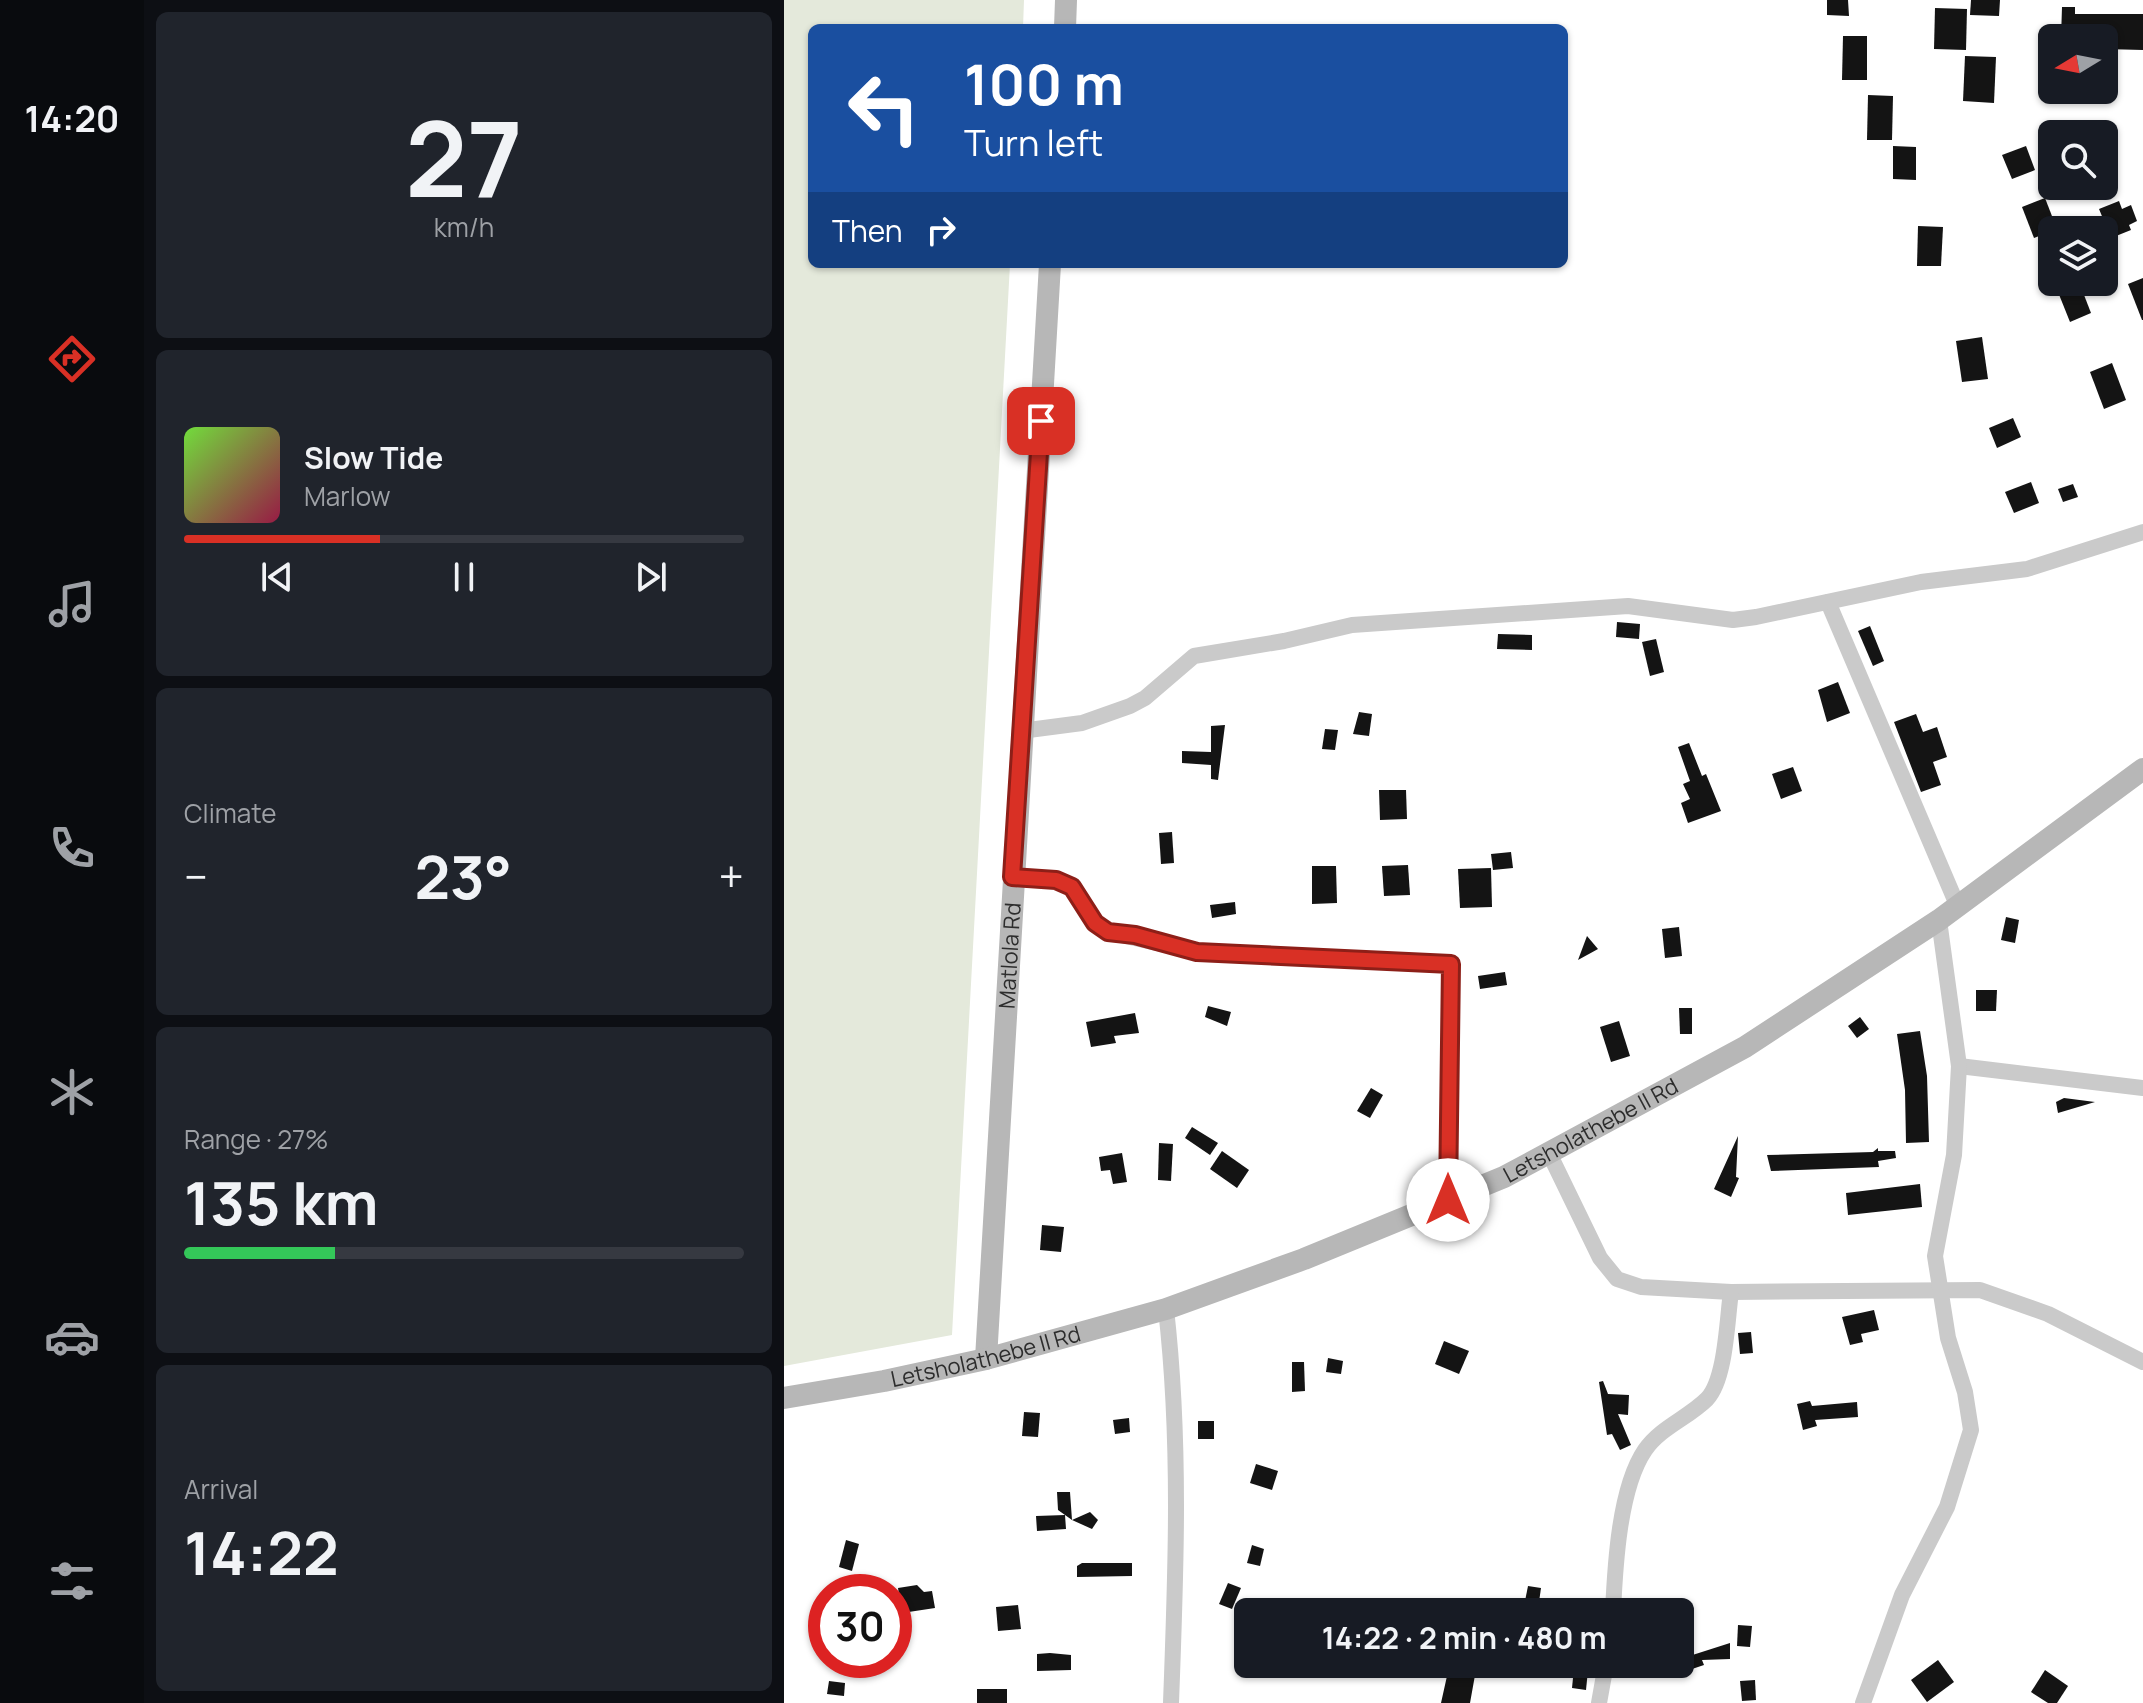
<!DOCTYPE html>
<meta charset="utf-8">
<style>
:root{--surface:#171b24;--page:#20242c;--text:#f1f3f6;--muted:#9ea1a6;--line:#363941;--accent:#d93025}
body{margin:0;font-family:Manrope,sans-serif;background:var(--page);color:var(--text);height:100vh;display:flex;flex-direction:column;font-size:30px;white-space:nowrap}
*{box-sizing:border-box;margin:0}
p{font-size:26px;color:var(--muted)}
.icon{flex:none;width:44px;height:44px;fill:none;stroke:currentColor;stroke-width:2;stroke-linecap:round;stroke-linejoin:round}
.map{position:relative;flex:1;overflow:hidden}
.drawer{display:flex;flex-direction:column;gap:12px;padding:12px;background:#0d0f14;width:640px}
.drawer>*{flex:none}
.banner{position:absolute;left:24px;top:24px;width:760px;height:244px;border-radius:12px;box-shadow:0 2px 6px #0004;background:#1a4fa0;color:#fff;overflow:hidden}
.needle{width:52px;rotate:260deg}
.tools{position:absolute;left:1254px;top:24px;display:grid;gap:16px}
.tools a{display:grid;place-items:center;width:80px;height:80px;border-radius:12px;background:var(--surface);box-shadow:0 2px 6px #0004;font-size:40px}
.speed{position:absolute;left:24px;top:1574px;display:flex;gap:16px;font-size:40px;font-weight:700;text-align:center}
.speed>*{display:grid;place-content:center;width:104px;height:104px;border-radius:50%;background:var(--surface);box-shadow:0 2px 6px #0004;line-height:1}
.speed .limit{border:12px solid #d22;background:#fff;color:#111}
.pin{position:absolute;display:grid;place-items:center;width:68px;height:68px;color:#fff;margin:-34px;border-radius:16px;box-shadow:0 4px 12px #0006}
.me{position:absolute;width:88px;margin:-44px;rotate:0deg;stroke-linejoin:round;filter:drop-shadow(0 0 6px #0008)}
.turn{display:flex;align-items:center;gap:28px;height:168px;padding:0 24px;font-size:36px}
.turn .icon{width:104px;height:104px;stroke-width:2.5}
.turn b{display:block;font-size:56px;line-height:68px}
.then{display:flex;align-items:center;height:76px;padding:0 24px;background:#0003;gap:16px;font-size:30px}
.big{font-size:60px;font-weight:700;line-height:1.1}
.drawer .widget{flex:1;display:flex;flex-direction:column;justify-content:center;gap:12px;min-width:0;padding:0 28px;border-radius:12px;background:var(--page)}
.drawer .dial{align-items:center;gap:0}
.dial b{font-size:104px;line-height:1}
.song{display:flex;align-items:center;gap:24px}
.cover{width:96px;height:96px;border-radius:12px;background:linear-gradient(135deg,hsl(100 70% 55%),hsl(340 70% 35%))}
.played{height:8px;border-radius:4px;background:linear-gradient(90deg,var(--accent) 35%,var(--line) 35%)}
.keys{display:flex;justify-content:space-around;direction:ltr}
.heat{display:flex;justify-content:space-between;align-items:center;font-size:44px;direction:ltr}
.charge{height:12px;border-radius:6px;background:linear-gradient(90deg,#34c759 27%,var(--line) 0)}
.trip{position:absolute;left:450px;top:1598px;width:460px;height:80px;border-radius:12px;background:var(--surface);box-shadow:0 2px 6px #0004;font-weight:700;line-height:80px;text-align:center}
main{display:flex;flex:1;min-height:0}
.tabs{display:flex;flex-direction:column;width:144px;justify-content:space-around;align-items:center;background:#090b0e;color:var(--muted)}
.tabs .icon{width:56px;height:56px}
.tabs .on{color:var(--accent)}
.tabs b{font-size:36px;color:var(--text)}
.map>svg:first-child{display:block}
</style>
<main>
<nav class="tabs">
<b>14:20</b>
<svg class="icon on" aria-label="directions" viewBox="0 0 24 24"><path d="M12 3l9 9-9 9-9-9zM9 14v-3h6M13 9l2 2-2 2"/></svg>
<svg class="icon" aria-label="music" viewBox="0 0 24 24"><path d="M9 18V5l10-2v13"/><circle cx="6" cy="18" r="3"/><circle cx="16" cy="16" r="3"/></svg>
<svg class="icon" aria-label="phone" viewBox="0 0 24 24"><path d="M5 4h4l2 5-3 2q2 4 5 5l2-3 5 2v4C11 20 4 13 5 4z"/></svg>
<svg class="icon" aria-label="climate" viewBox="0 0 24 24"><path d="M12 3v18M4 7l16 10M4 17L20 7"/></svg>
<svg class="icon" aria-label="car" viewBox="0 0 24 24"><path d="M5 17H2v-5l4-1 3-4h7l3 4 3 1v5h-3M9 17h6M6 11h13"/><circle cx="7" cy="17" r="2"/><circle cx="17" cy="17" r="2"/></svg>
<svg class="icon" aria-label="filters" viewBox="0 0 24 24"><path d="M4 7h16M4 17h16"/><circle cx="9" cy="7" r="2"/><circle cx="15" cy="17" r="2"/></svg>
</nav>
<section class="drawer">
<div class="widget dial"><b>27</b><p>km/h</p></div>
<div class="widget">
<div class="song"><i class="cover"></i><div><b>Slow Tide</b><p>Marlow</p></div></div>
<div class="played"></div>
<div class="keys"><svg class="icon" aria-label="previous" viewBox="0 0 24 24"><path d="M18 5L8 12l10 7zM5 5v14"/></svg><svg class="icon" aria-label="pause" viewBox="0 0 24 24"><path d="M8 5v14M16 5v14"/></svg><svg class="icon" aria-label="next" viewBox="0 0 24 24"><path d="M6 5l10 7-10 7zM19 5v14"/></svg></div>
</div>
<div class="widget"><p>Climate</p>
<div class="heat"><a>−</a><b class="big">23°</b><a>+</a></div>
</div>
<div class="widget"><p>Range · 27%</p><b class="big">135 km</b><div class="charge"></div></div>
<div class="widget"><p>Arrival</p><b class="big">14:22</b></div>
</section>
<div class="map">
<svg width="1359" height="1703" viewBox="0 0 1359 1703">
<rect width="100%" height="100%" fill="#fff"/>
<path fill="#e4e9db" d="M0 0H240L239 28H28V264H226L168 1335 0 1366Z"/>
<g fill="#141414">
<path d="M1043 0H1064L1065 16 1043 15Z"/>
<path d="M1187 0H1216L1215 16 1186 15Z"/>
<path d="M1278 7H1291V14H1359V50L1320 49V38H1277Z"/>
<path d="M1151 8 1183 9 1182 50 1150 49Z"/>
<path d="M1059 36H1083V80H1058Z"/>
<path d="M1181 56 1212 57 1210 103 1179 101Z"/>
<path d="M1084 95 1109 96 1108 140H1083Z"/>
<path d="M1109 146 1132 147V180L1109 179Z"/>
<path d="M1242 146 1251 170 1228 179 1218 155Z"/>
<path d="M1261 198 1273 229 1250 238 1238 207Z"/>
<path d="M1335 201 1338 209 1347 205 1353 221 1345 225 1347 230 1327 238 1315 209Z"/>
<path d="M1134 226 1159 227 1157 266H1133Z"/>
<path d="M1359 278V320H1358L1344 284Z"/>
<path d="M1270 282H1295L1307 313 1286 322Z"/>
<path d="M1198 337 1204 379 1178 382 1172 341Z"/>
<path d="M1328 363 1342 400 1320 409 1306 372Z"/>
<path d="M1229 418 1237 437 1213 448 1205 428Z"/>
<path d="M1247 482 1255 503 1230 513 1221 492Z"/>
<path d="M1289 484 1294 497 1279 502 1274 489Z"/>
<path d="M833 622 856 624 855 639 832 637Z"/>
<path d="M1086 626 1100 661 1089 666 1074 631Z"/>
<path d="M714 634 748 635V650L713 649Z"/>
<path d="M872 639 880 672 866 676 858 642Z"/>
<path d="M1054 682 1066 713 1043 722 1034 690Z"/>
<path d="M575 712 588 714 585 736 569 734Z"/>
<path d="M1132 714 1139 732 1153 727 1163 757 1149 762 1157 785 1137 792 1110 722Z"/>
<path d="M441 725 434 780 427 779V765L398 763V751L427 752V726Z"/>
<path d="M541 729 554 730 551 750 538 749Z"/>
<path d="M905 743 918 776 922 774 937 811 904 823 897 803 906 799 899 784 906 781 894 747Z"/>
<path d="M1009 767 1018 791 997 799 988 774Z"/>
<path d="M595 790H622L623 819 596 820Z"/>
<path d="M388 832 390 863 377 864 375 833Z"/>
<path d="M727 852 729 868 709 870 707 854Z"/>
<path d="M624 865 626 895 600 896 598 866Z"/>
<path d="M528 866H552L553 903 528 904Z"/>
<path d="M707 868 708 907 676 908 674 869Z"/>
<path d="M451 902 452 914 428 918 426 905Z"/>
<path d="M1222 917 1235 920 1231 943 1217 940Z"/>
<path d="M895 927 898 956 881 958 878 929Z"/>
<path d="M803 936 814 949 794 960Z"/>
<path d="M721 972 723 985 696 989 694 976Z"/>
<path d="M1192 990H1213L1212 1011H1192Z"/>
<path d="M424 1006 447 1012 443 1026 421 1017Z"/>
<path d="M895 1008H908V1034H896Z"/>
<path d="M351 1013 355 1033 330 1036 332 1043 307 1047 302 1022Z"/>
<path d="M1076 1017 1085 1029 1073 1038 1064 1026Z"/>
<path d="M835 1021 846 1056 827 1062 816 1027Z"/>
<path d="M1136 1031 1143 1076 1145 1142 1122 1143 1121 1090 1113 1034Z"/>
<path d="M587 1088 599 1095 586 1118 573 1111Z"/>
<path d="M1280 1098 1311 1102 1274 1113 1272 1102Z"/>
<path d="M408 1127 434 1143 426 1155 401 1138Z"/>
<path d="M954 1136 952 1177 955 1178 947 1197 930 1189Z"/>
<path d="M375 1143 389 1144 387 1181 374 1180Z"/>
<path d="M1094 1148V1151H1111L1112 1158 1094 1161 1095 1167 987 1171 983 1155 1089 1152Z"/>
<path d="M438 1151 465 1170 453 1188 426 1169Z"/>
<path d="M338 1153 343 1182 329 1184 326 1170 317 1171 315 1157Z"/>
<path d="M1136 1184 1138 1207 1064 1215 1062 1193Z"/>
<path d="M258 1225 280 1227 277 1252 256 1250Z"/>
<path d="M1090 1310 1095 1330 1077 1334 1079 1342 1066 1345 1058 1317Z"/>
<path d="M967 1332 969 1353 956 1354 954 1333Z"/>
<path d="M660 1341 685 1351 675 1374 651 1364Z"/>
<path d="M544 1358 559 1361 557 1374 542 1372Z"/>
<path d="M508 1362H520L521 1391 508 1392Z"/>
<path d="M819 1381 824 1394 845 1395 844 1415 834 1414 847 1445 836 1450 828 1434 823 1435 815 1382Z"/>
<path d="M1026 1401 1028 1406 1073 1402 1074 1417 1031 1420 1033 1426 1019 1430 1013 1404Z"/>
<path d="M240 1412 256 1413 254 1437 238 1436Z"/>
<path d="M345 1418 346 1432 331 1434 329 1420Z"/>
<rect x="414" y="1421" width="16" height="18"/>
<path d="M472 1464 494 1471 488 1490 466 1483Z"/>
<path d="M273 1492H286L288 1520 281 1515 282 1529 253 1531 252 1516 281 1515 274 1510Z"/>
<path d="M306 1512 314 1520 308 1529 288 1520Z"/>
<path d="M62 1540 75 1544 68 1571 55 1567Z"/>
<path d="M468 1545 480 1549 476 1566 463 1563Z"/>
<path d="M298 1563H348V1576L293 1577V1566Z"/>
<path d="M444 1583 457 1588 448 1609 435 1604Z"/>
<path d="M133 1585 140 1592 148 1591 151 1608 118 1613 114 1588Z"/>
<path d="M744 1586 757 1588 754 1609 740 1606Z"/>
<path d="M234 1605 237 1629 214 1631 212 1607Z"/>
<path d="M954 1625 968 1626 966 1647 953 1646Z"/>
<path d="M946 1643V1659L918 1660 920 1665 896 1673V1659Z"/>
<path d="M266 1653 287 1655V1670L253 1671V1654Z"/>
<path d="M1154 1660 1170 1682 1143 1702 1127 1680Z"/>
<path d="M661 1664H693L686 1703H657L663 1676 658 1675Z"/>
<path d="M790 1668 804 1670 802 1690 788 1688Z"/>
<path d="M1261 1670 1284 1686 1273 1703H1264L1247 1692Z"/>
<path d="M971 1680 972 1700 958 1701 956 1681Z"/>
<path d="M45 1681 61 1683 60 1696 43 1694Z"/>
<rect x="193" y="1689" width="30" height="14"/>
</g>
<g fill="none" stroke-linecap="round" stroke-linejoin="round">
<g stroke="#cacaca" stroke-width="16">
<path d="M1044 602 1174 907"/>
<path d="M237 731 298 723 346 706 361 698 410 656 500 641 568 625 844 606 949 620 972 617 1137 582 1243 569 1359 532"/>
<path d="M228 877 272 880 288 887 311 923 324 932 413 952 667 964 664 1200"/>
<path d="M1175 1066 1359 1088"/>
<path d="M766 1155 816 1258 833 1279 857 1287 947 1292 1196 1290 1264 1314 1359 1362"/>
<path d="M382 1309C397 1441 392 1571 387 1703"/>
<path d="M829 1612C831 1567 835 1488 861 1450 877 1427 904 1418 923 1399 942 1379 943 1319 947 1292"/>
<path d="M815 1703 822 1664"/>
<path d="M1079 1703 1118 1595 1163 1507 1187 1430 1181 1392 1164 1338 1151 1256 1170 1155 1175 1066 1155 920"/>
</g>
<g stroke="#b7b7b7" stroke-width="22">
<path d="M281 28 282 0"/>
<path id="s1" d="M202 1359 266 264"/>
<path id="s2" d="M0 1398 100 1381 202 1359 382 1309 520 1259 720 1177 961 1047 1155 920 1359 769"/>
</g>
</g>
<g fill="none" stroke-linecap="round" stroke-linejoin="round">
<defs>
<path id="route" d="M257 421 228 877 272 880 288 887 311 923 324 932 351 935 413 952 667 964 664 1200"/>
</defs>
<use href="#route" stroke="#8d1f18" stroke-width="20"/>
<use href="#route" stroke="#d93025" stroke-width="14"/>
</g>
<g text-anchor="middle" stroke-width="8" stroke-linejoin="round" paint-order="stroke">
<g font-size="22" fill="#2d2d2d" stroke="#fff">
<text dy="8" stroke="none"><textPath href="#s1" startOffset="404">Matlola Rd</textPath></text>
<text dy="8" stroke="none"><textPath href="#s2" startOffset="854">Letsholathebe II Rd</textPath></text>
<text dy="8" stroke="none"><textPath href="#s2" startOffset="206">Letsholathebe II Rd</textPath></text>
</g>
</g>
</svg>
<div class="tools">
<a><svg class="needle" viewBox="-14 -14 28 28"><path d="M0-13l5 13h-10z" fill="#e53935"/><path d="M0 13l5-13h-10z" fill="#9ea1a6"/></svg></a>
<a><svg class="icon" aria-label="search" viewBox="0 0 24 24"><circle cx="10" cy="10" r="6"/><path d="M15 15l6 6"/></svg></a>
<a><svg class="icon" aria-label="layers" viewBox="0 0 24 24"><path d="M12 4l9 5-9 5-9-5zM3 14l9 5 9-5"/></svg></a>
</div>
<div class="speed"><div class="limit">30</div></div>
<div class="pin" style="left:257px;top:421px;background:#d93025"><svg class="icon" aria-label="arrive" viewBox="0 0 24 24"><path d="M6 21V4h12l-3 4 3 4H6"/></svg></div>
<svg class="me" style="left:664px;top:1200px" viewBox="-20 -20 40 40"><circle r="19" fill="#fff"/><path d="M0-13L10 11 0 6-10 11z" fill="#d93025"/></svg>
<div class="trip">14:22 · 2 min · 480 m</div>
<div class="banner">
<div class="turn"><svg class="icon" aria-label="left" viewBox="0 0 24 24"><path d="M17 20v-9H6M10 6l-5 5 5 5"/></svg><div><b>100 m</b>Turn left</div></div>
<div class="then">Then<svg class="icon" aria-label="right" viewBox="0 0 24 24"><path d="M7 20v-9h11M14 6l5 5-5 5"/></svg></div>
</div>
</div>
</main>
